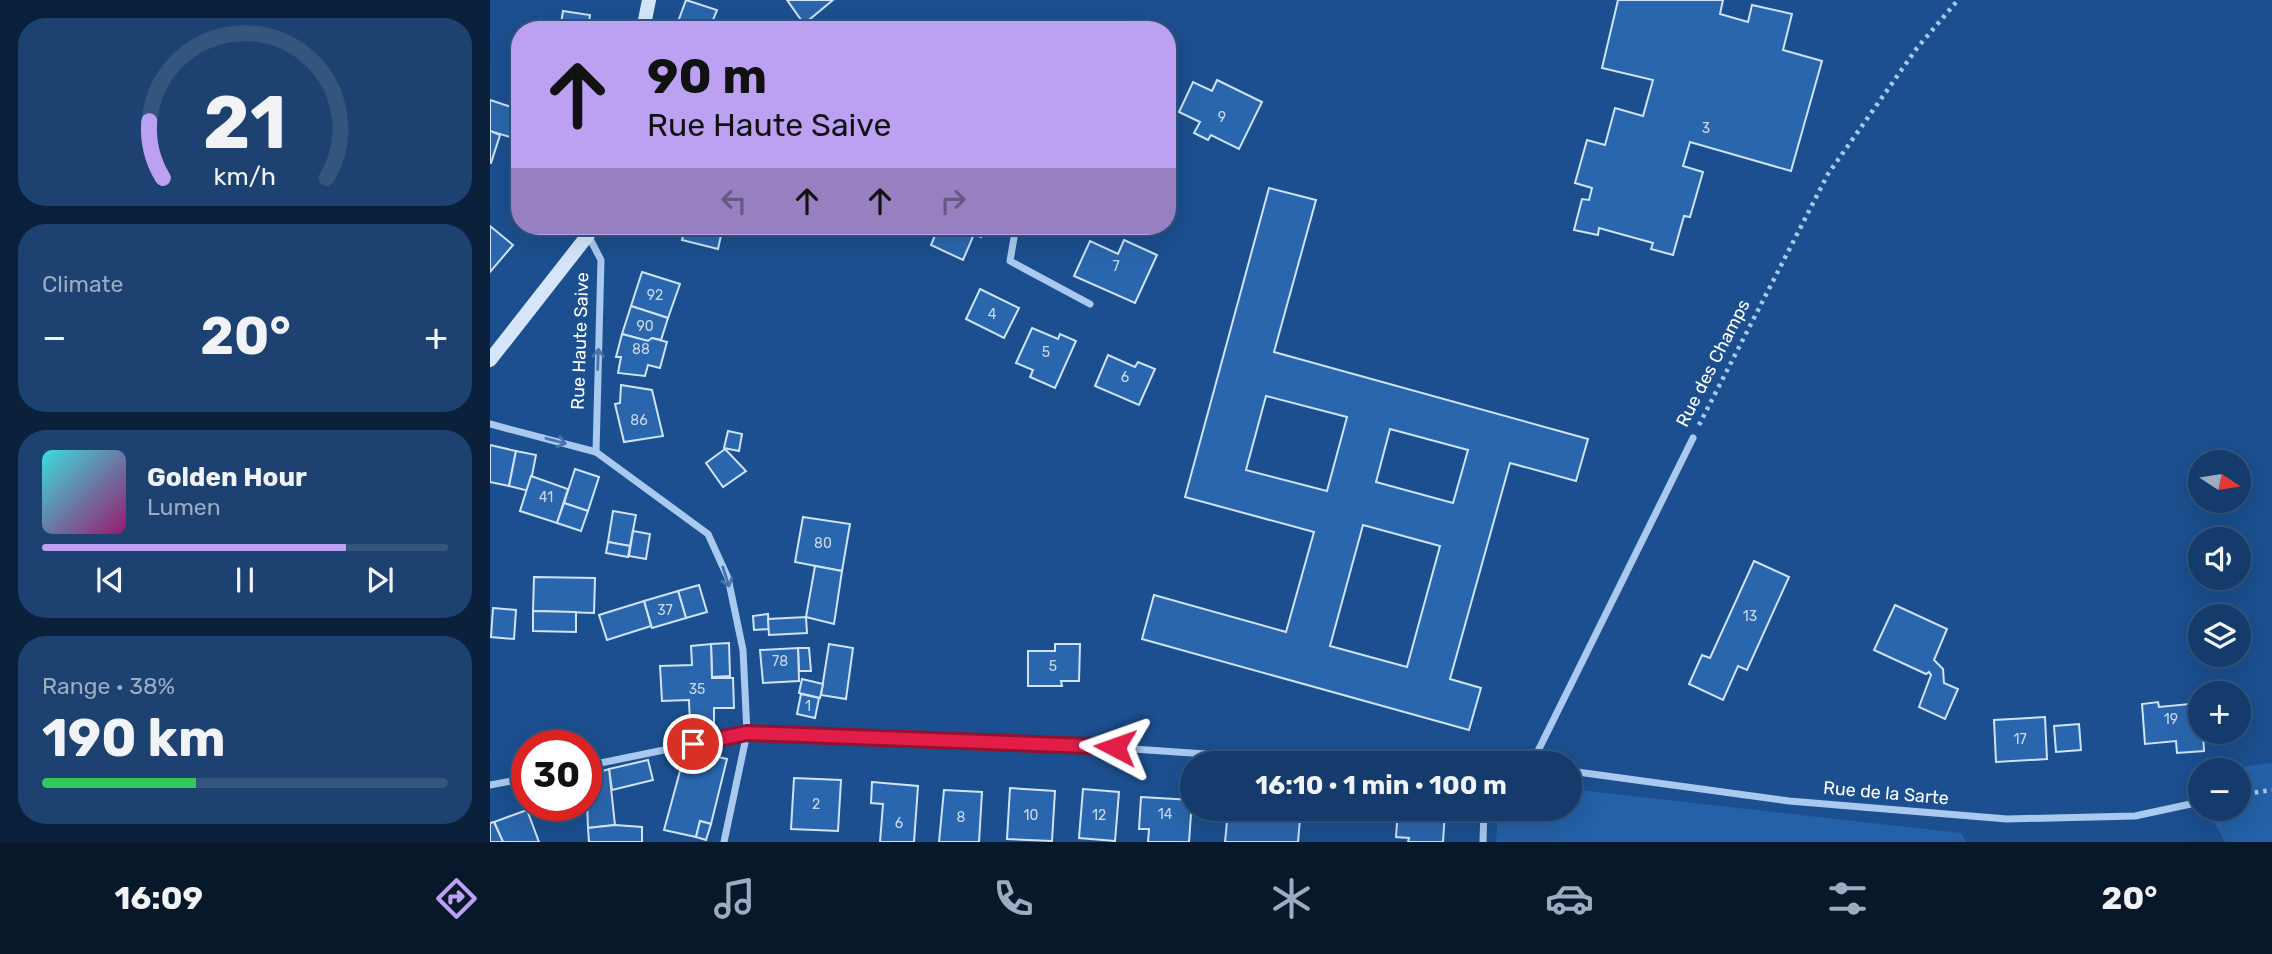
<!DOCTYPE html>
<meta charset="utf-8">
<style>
:root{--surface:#143b6b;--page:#1d4271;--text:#f1f3f6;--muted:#9dadc1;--line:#33557e;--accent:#bca0f2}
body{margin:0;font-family:Rubik,sans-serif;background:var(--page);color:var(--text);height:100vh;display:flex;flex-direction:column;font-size:26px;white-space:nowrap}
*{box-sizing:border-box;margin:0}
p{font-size:23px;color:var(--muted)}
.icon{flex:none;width:38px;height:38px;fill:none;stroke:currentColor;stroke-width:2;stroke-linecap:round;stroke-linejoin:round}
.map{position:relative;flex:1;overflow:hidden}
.sheet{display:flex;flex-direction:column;gap:18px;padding:18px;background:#0b203b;width:490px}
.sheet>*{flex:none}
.banner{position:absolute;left:21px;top:21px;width:665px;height:214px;border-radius:28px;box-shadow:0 7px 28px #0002,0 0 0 2px var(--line);background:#bca0f2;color:#111;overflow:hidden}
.needle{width:46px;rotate:102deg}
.fabs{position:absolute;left:1698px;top:450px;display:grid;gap:14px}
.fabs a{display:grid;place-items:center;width:63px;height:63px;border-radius:50%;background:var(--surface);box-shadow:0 7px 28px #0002,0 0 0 2px var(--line);font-size:35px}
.speed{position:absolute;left:21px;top:730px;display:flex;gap:14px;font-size:35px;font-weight:700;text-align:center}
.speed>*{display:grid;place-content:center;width:91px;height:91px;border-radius:50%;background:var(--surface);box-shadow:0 7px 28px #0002,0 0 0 2px var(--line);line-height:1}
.speed .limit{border:10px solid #d22;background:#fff;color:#111}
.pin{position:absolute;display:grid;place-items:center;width:60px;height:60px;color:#fff;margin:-30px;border:4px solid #fff;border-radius:50%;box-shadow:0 2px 7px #0007}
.me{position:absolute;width:77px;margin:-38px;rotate:274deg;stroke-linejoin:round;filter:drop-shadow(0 0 5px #0008)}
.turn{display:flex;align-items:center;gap:24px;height:147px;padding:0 21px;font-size:32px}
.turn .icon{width:91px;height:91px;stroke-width:2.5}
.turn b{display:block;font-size:49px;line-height:60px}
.lanes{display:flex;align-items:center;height:66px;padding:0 21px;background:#0003;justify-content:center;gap:35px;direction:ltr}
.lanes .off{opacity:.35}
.big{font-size:52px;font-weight:700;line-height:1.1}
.sheet .widget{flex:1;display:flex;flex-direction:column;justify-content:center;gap:10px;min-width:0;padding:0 24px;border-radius:28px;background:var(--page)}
.sheet .dial{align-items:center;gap:0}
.dial svg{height:182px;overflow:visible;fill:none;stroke:var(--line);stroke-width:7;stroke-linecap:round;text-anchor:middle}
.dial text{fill:var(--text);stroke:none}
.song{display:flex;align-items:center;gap:21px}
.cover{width:84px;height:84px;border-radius:10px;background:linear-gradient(135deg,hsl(180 70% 55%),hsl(320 70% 35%))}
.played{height:7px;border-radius:4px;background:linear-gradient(90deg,var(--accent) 75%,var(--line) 75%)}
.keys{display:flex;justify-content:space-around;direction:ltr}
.heat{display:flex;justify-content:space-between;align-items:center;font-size:38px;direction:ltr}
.charge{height:10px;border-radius:5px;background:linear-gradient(90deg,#34c759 38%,var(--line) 0)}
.trip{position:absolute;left:690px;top:751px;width:402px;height:70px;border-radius:35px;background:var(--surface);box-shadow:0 7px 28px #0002,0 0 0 2px var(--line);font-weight:700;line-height:70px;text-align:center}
.tab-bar{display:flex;height:112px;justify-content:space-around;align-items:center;background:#08182b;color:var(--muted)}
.tab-bar .icon{width:49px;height:49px}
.tab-bar .selected{color:var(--accent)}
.tab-bar b{font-size:32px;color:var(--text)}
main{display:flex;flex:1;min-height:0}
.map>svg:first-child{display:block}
</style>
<main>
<section class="sheet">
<div class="widget dial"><svg viewBox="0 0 100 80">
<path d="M14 69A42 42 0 1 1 86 69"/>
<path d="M14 69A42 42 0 0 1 8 44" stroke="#bca0f2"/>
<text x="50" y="56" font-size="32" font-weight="700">21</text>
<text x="50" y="72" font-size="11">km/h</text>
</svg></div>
<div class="widget"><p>Climate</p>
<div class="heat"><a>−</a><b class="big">20°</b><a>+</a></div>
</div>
<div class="widget">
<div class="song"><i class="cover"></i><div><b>Golden Hour</b><p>Lumen</p></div></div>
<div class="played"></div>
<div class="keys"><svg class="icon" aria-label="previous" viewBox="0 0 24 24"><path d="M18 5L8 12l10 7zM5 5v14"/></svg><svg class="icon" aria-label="pause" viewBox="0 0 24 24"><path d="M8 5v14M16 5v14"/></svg><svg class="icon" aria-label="next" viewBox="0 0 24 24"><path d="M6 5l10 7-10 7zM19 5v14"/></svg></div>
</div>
<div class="widget"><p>Range · 38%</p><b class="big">190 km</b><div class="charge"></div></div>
</section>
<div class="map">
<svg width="1782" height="842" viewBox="0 0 1782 842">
<rect width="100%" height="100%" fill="#1b4f8f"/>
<g fill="#2461a8">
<path d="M1782 763V842H1735L1717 809 1748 808V770L1741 768Z"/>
<path d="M1080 789 1471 833 1476 842H1006L1008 809 1080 808Z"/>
</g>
<g fill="#2a66ad" stroke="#cfe3fa" stroke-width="2" fill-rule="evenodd">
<path d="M196 0 227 10 219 30H185Z"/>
<path d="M297 0H343L314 24Z"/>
<path d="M1128 0H1233L1230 14 1258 22 1262 5 1302 14 1293 50 1332 61 1301 171 1200 142 1193 166 1213 172 1200 217 1194 216 1183 255 1161 249 1163 243 1109 228 1108 235 1084 230 1092 199 1099 200 1102 188 1085 183 1097 140 1115 145 1125 108 1153 116 1163 80 1112 68Z"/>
<path d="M73 11 100 15 98 30H70Z"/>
<path d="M727 80 772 102 749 149 721 135 718 140 704 133 710 122 689 112 703 82 722 91Z"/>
<path d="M0 100 30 110V140L0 131Z"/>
<path d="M0 131 10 135 1 163H0Z"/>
<path d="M779 188 826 200 784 352 1098 439 1086 481 1020 463 960 679 991 688 979 730 652 639 664 595 796 632 824 532 695 497ZM776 396 857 417 837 491 756 470ZM900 429 978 450 963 503 886 482ZM873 525 950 546 917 667 840 646Z"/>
<path d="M0 226 23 245 0 272Z"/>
<path d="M195 226H233L228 249 192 240Z"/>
<path d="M449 226H496L491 237 484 234 473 260 441 245Z"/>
<path d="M634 240 667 255 645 303 584 276 600 241 628 254Z"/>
<path d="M152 272 190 284 178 318 141 306Z"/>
<path d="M490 289 529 308 514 338 476 319Z"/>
<path d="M141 306 178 318 171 340 162 338 158 341 132 334Z"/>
<path d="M542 328 568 339 570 334 586 341 565 388 540 377 543 370 526 363Z"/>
<path d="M132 334 158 341 162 338 177 342 170 368 158 365 155 376 128 373 131 357H126Z"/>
<path d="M618 355 645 367 648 362 665 369 649 405 605 386Z"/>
<path d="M131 385 162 390 173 436 134 442 125 404 130 403Z"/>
<path d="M238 431 252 434 249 451 234 448Z"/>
<path d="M0 445 26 451 19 486 0 482Z"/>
<path d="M235 449 256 471 233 487 216 463Z"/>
<path d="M26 451 46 455 39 491 19 486Z"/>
<path d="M85 469 109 477 98 511 74 503Z"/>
<path d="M41 476 78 489 67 523 30 511Z"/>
<path d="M74 503 98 511 91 531 67 523Z"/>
<path d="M123 511 146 515 140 546 118 542Z"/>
<path d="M313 517 360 524 352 571 305 562Z"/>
<path d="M143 531 160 534 156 559 139 556Z"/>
<path d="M118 542 140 546 138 557 116 553Z"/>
<path d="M1264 561 1299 577 1257 670 1248 666 1233 700 1199 684 1212 655 1220 658Z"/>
<path d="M325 566 352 571 344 624 316 617Z"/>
<path d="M44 577 105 578 104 613 43 611Z"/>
<path d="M209 585 217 612 196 618 188 591Z"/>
<path d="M188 591 196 618 162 628 154 601Z"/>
<path d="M154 601 161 626 117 640 109 615Z"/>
<path d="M1405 605 1457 629 1444 660 1453 669 1454 683 1468 689 1455 719 1429 707 1441 675 1439 672 1436 674 1384 650Z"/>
<path d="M3 608 26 610 24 639 1 637Z"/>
<path d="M43 611 86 612V632L43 631Z"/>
<path d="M278 614 279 629 264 630 263 616Z"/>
<path d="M316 617 317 633 279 635 278 619Z"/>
<path d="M239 643 240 676 222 677 221 644Z"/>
<path d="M221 644 222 678H243L244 708H224V725L200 726 199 700 172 701 170 666 202 665 201 646Z"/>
<path d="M339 644 363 648 356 699 331 695Z"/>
<path d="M565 644H590L589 681H571L572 686H538V651H565Z"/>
<path d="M308 648H319L321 671H309Z"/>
<path d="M308 648 309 681 273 683 270 650Z"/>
<path d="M312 679 333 684 330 698 309 693Z"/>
<path d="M311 694 329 698 325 718 307 714Z"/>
<path d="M1668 702 1669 707 1710 703V732H1713L1714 751 1687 753 1686 741 1655 744 1652 704Z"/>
<path d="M1555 717 1557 759 1506 762 1504 720Z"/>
<path d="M1589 724 1591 750 1566 752 1564 726Z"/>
<path d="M196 749 237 759 221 824 210 821 206 837 174 830Z"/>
<path d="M158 760 163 780 122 790 119 769Z"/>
<path d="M119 769 125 825 98 828 96 776Z"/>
<path d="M304 778 351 780 348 831 301 829Z"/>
<path d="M382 782 428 786 424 842H390L393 804 381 803Z"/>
<path d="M520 788 565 791 562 841 517 839Z"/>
<path d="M593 789 629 792 625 841 589 838Z"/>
<path d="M454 790 492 792 489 842H449Z"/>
<path d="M651 797 702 800 699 842H658L659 829H649Z"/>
<path d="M908 808 955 812 953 842H918L919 838 906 837Z"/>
<path d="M37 810 49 842H13L4 822Z"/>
<path d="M738 811 810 819 808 842H735Z"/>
<path d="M210 821 221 824 216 840 206 837Z"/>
<path d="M4 822 13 842H0V823Z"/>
<path d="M125 825 152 827V842H99L98 828Z"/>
</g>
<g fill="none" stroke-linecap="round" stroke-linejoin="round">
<g stroke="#a9c9ee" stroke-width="4.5" stroke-dasharray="3.5 5" stroke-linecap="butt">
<path d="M1209 425 1338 174 1427 48 1468 0"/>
<path d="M1748 795 1782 790"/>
</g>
<g stroke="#a9c9ee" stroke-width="7">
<path d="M526 226 520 261 600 304"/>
<path d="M98 235 111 260 106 452"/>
<path d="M0 424 106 452 218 534 238 578 253 650 257 733 234 842"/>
<path d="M1042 763 1203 438"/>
<path d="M96 766 257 733 570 744 848 763"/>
<path d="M1080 771 1299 801 1517 819 1645 816 1710 802"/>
<path d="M0 785 37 778"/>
<path d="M993 842 994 808"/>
</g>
<g stroke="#d6e6fa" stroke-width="14">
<path d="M153 30 159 0"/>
<path d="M0 360 98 235 102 226"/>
</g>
</g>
<defs><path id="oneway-shaft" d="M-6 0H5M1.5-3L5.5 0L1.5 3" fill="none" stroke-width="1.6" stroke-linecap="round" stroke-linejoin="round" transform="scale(1.75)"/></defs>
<g stroke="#4674ac">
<use href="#oneway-shaft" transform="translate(108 359) rotate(-88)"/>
<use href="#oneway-shaft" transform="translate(66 441) rotate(15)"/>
<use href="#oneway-shaft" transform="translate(236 577) rotate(72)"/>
</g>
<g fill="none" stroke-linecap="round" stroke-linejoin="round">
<defs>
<path id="route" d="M203 744 257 733 625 747"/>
</defs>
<use href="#route" stroke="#92132f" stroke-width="18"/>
<use href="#route" stroke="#e11d48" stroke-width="12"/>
</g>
<g text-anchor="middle" stroke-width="7" stroke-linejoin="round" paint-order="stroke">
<g font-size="14" fill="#cad9ea">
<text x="732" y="122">9</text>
<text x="1216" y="133">3</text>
<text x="626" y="271">7</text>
<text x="165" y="300">92</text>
<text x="502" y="319">4</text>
<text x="155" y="331">90</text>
<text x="151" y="354">88</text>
<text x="556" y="357">5</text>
<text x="635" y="382">6</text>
<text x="149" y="425">86</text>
<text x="56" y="502">41</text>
<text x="333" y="548">80</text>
<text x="175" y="615">37</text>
<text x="1260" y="621">13</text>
<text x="290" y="666">78</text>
<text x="563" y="671">5</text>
<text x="207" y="694">35</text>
<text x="318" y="711">1</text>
<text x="1681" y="724">19</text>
<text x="1530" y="744">17</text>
<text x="326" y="809">2</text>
<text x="675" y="819">14</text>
<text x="541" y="820">10</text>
<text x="609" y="820">12</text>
<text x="471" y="822">8</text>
<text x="409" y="828">6</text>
</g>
<g font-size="18" fill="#fff" stroke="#1b4f8f">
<text transform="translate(90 341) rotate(-88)" y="6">Rue Haute Saive</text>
<text transform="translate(1223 363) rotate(-63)" y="6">Rue des Champs</text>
<text transform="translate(1396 793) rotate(5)" y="6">Rue de la Sarte</text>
</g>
</g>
</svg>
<div class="fabs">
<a><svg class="needle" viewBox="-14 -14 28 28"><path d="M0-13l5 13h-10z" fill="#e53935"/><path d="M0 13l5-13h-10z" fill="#9dadc1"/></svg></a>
<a><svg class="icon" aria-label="sound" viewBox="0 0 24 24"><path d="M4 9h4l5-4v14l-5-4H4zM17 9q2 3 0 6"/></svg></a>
<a><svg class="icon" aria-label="layers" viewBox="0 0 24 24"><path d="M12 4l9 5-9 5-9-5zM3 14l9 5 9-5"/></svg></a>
<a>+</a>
<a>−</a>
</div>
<div class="speed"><div class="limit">30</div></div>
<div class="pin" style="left:203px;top:744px;background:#d93025"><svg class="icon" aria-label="arrive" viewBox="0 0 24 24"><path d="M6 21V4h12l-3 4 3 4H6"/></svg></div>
<svg class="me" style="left:625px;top:747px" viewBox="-20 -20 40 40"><path d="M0-17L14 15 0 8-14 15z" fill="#e11d48" stroke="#fff" stroke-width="4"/></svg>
<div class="trip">16:10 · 1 min · 100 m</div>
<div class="banner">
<div class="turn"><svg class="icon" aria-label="ahead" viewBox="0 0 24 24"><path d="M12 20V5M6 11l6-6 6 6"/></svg><div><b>90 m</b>Rue Haute Saive</div></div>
<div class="lanes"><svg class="icon off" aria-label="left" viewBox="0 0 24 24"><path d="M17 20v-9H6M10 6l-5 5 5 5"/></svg><svg class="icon" aria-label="ahead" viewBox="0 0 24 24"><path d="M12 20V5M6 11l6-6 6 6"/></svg><svg class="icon" aria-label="ahead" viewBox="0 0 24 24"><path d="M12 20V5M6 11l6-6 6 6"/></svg><svg class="icon off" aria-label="right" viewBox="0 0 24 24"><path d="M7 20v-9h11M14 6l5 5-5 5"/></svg></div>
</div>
</div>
</main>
<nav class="tab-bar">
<b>16:09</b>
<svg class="icon selected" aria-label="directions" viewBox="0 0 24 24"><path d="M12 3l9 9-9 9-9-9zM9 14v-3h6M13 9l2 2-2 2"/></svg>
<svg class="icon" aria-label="music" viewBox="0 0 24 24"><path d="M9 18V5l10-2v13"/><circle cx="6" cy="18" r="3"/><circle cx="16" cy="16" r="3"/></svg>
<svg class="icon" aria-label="phone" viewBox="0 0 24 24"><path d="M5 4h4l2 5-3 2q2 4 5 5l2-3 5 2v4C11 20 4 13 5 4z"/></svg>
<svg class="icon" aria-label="climate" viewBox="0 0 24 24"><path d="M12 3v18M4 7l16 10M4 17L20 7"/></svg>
<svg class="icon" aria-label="car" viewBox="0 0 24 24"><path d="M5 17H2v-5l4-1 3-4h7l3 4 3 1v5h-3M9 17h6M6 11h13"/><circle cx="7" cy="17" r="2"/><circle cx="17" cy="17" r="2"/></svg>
<svg class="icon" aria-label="filters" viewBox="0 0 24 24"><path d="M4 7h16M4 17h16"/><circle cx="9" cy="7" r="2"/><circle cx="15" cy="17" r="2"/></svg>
<b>20°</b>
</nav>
